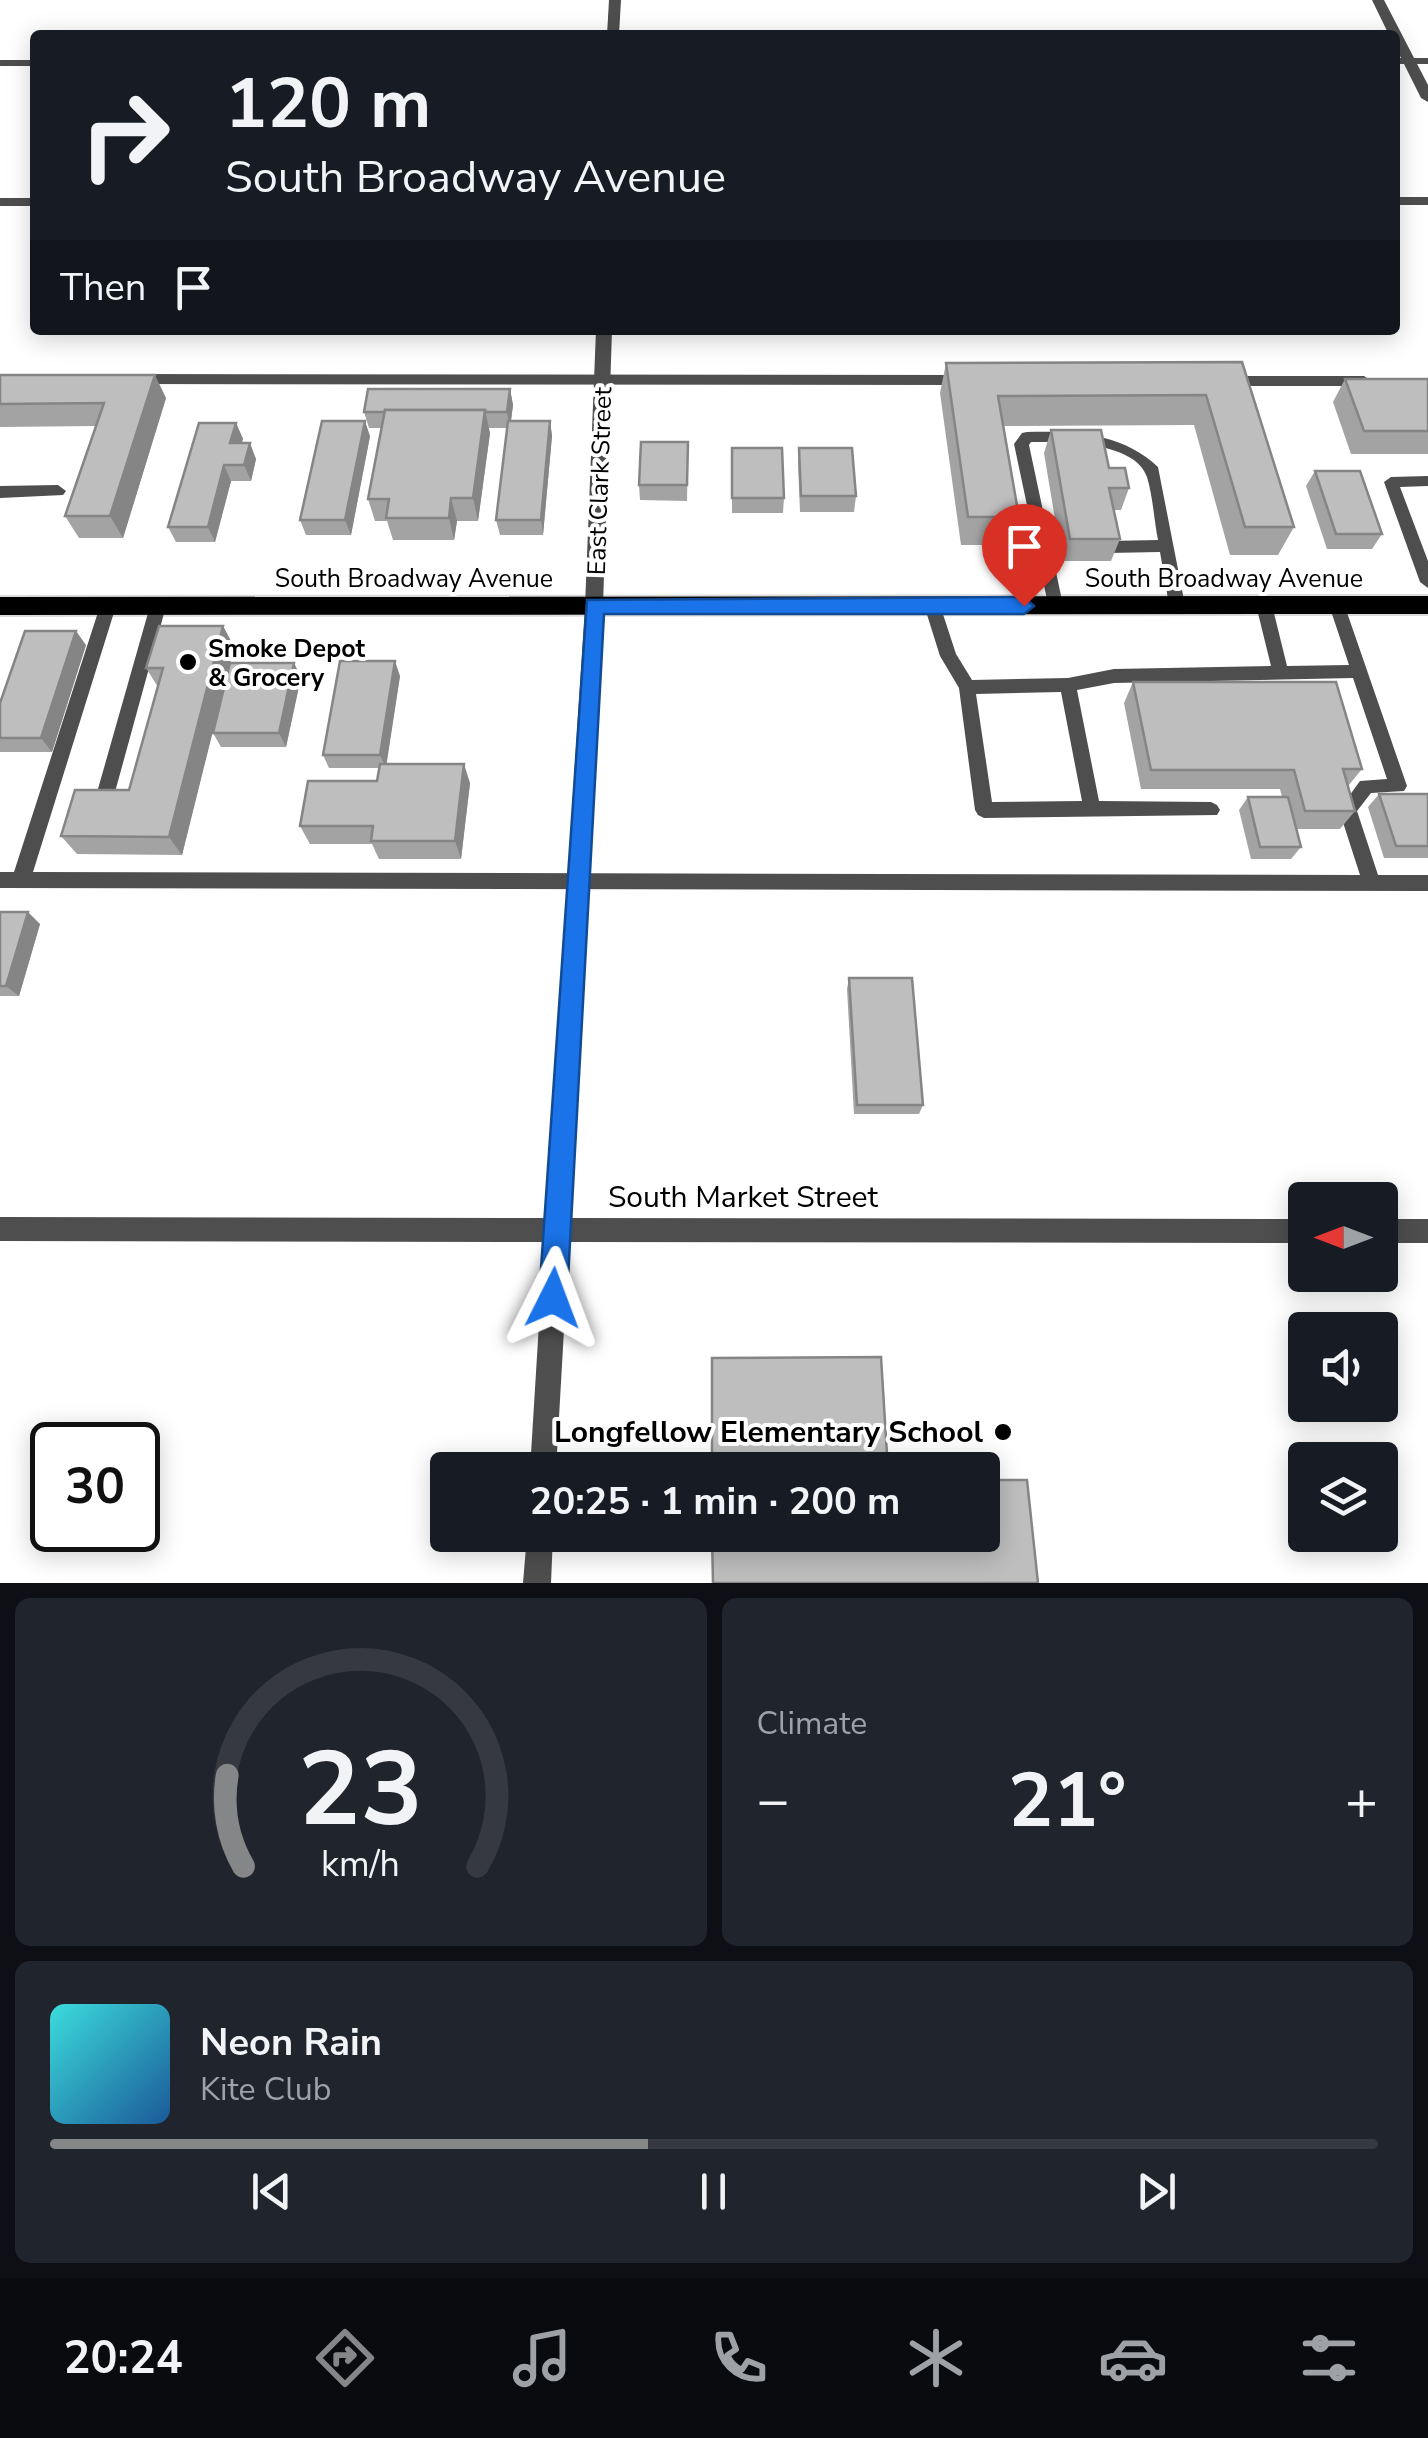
<!DOCTYPE html>
<meta charset="utf-8">
<style>
:root{--surface:#171b24;--page:#20242c;--text:#f1f3f6;--muted:#9ea1a6;--line:#363941;--accent:#858687}
body{margin:0;font-family:"Nunito Sans",sans-serif;background:var(--page);color:var(--text);height:100vh;display:flex;flex-direction:column;font-size:38px;white-space:nowrap}
*{box-sizing:border-box;margin:0}
p{font-size:32px;color:var(--muted)}
.icon{flex:none;width:55px;height:55px;fill:none;stroke:currentColor;stroke-width:2;stroke-linecap:round;stroke-linejoin:round}
.map{position:relative;height:1583px;overflow:hidden}
.details{display:flex;flex-direction:column;gap:15px;padding:15px;background:#0d0f14;flex:1}
.details>*{flex:none}
.hud{position:absolute;left:30px;top:30px;width:1370px;height:305px;border-radius:10px;box-shadow:0 5px 25px #0003;background:#171b24;color:var(--text);overflow:hidden}
.needle{width:65px;rotate:270deg}
.tools{position:absolute;left:1288px;top:1182px;display:grid;gap:20px}
.tools a{display:grid;place-items:center;width:110px;height:110px;border-radius:10px;background:var(--surface);box-shadow:0 5px 25px #0003;font-size:50px}
.speed{position:absolute;left:30px;top:1422px;display:flex;gap:20px;font-size:50px;font-weight:700;text-align:center}
.speed>*{display:grid;place-content:center;width:130px;height:130px;border-radius:50%;background:var(--surface);box-shadow:0 5px 25px #0003;line-height:1}
.speed .limit{border:5px solid #111;border-radius:15px;background:#fff;color:#111}
.pin{position:absolute;display:grid;place-items:center;width:85px;height:85px;color:#fff;margin:-102px -42px;border-radius:50% 50% 50% 0;rotate:-45deg;box-shadow:0 0 10px #0007}
.pin .icon{rotate:45deg}
.me{position:absolute;width:110px;margin:-55px;rotate:3deg;stroke-linejoin:round;filter:drop-shadow(0 0 8px #0008)}
.turn{display:flex;align-items:center;gap:35px;height:210px;padding:0 30px;font-size:45px}
.turn .icon{width:130px;height:130px;stroke-width:2.5}
.turn b{display:block;font-size:70px;line-height:85px}
.then{display:flex;align-items:center;height:95px;padding:0 30px;background:#0003;gap:20px;font-size:38px}
.big{font-size:75px;font-weight:700;line-height:1.1}
.details .tile{flex:1;display:flex;flex-direction:column;justify-content:center;gap:15px;min-width:0;padding:0 35px;border-radius:15px;background:var(--page)}
.details .dial{align-items:center;gap:0}
.dial svg{height:260px;overflow:visible;fill:none;stroke:var(--line);stroke-width:7;stroke-linecap:round;text-anchor:middle}
.dial text{fill:var(--text);stroke:none}
.song{display:flex;align-items:center;gap:30px}
.cover{width:120px;height:120px;border-radius:15px;background:linear-gradient(135deg,hsl(180 70% 55%),hsl(210 70% 35%))}
.played{height:10px;border-radius:5px;background:linear-gradient(90deg,var(--accent) 45%,var(--line) 45%)}
.keys{display:flex;justify-content:space-around;direction:ltr}
.heat{display:flex;justify-content:space-between;align-items:center;font-size:55px;direction:ltr}
.details .tiles{flex:1;display:grid;gap:15px;grid-template-columns:1fr 1fr}
.tile:last-child{grid-column:span 2}
.trip{position:absolute;left:430px;top:1452px;width:570px;height:100px;border-radius:10px;background:var(--surface);box-shadow:0 5px 25px #0003;font-weight:700;line-height:100px;text-align:center}
.menu{display:flex;height:160px;justify-content:space-around;align-items:center;background:#090b0e;color:var(--muted)}
.menu .icon{width:70px;height:70px}
.menu .on{color:var(--accent)}
.menu b{font-size:45px;color:var(--text)}
.map>svg:first-child{display:block}
</style>
<div class="map">
<svg width="1428" height="1583" viewBox="0 0 1428 1583">
<rect width="100%" height="100%" fill="#fff"/>
<g fill="none" stroke-linecap="round" stroke-linejoin="round">
<defs>
<path id="primary" d="M1428 596V614L0 615V597Z"/>
</defs>
<use href="#primary" stroke="#dbdbdb" stroke-width="4"/>
<g fill="#4e4e4e" fill-rule="evenodd">
<rect x="1395" y="58" width="33" height="6"/>
<rect x="0" y="60" width="35" height="6"/>
<path d="M135 374 964 375 971 380 964 385 135 384 128 379Z"/>
<path d="M1225 376H1364L1371 381 1364 386H1225L1218 381Z"/>
<path d="M1027 432C1075 431 1122 433 1158 467L1185 605 1183 609 1177 611 1169 605 1160 552 1108 553 1100 547 1108 541 1158 540C1154 520 1153 497 1147 477 1135 441 1061 442 1031 442L1029 445 1063 605 1055 611 1049 609 1014 444 1022 433Z"/>
<path d="M1428 476V486L1400 487 1428 561V588L1420 582 1384 482 1391 477Z"/>
<path d="M58 485 66 491 63 495 0 498V486Z"/>
<path d="M932 599 940 605 956 654 972 680 1068 678 1114 669 1271 666 1256 605 1264 599 1272 605 1287 666 1349 665 1329 605 1337 599 1343 601 1407 786 1404 791 1371 793 1357 811 1378 875H1428V891L0 888V872H14L100 606 108 600 116 606 33 872 1360 875 1339 810 1360 781 1387 779 1353 678 1114 683 1077 690 1099 801 1211 802 1217 805 1220 810 1217 815 984 818 978 815 975 810 959 688 940 656 924 605ZM1061 692 1082 801 992 802 976 694Z"/>
<path d="M158 600 166 606 112 803 109 808 103 811 97 808 94 803 150 606Z"/>
</g>
<g fill="#4e4e4e" fill-rule="evenodd">
<path d="M609 0H621L619 35H607Z"/>
<path d="M1372 0H1384L1428 85V102L1421 98 1395 46V35H1389Z"/>
<rect x="1395" y="197" width="33" height="8"/>
<rect x="0" y="198" width="35" height="8"/>
<path d="M596 330H612L603 606 570 1218 1305 1219V1243L569 1242 556 1470H530L544 1242 0 1241V1217L546 1218 585 606Z"/>
<rect x="1380" y="1219" width="48" height="24"/>
<path d="M527 1535H553L551 1583H523Z"/>
</g>
<use href="#primary" fill="#000" fill-rule="evenodd"/>
</g>
<g fill="#a3a3a3">
<path d="M1242 362 1294 527 1278 555H1230L1194 425 1004 426 1019 517 1010 545H961L940 393 946 363Z"/>
<path d="M0 375 166 398 123 538H79L65 516 96 426 0 427Z"/>
<path d="M1345 379H1428V454H1351L1333 402Z"/>
<path d="M510 389 513 405 511 421H550L552 436 543 535H500L496 520 507 428H488L490 433 478 521H457L454 540H393L387 521H375L368 499 382 428H369L364 412Z"/>
<path d="M236 423 243 439 241 443 256 459 251 481H231L215 542H176L168 527Z"/>
<path d="M1051 430 1109 468 1129 488 1121 510H1114L1120 539 1111 561H1062L1044 453Z"/>
<path d="M370 436 351 535H306L300 520Z"/>
<path d="M688 442 687 501 640 500 639 485Z"/>
<path d="M732 448 784 498 783 513H732Z"/>
<path d="M799 448 856 496 854 512H800L798 463Z"/>
<path d="M1315 471 1382 534 1372 549H1327L1306 486Z"/>
<path d="M223 626 234 647 230 663 301 677 286 747H221L213 733 226 676 182 855 77 854 61 836 129 790 158 687 146 668Z"/>
<path d="M86 645 52 752H0V703Z"/>
<path d="M400 676 386 764 470 783 461 859H379L372 844H310L300 826 377 781 379 768H329L323 755Z"/>
<path d="M1133 682 1362 769 1348 786 1355 811 1340 829H1296L1301 847 1291 859H1251L1239 810 1248 797H1282L1280 789H1141L1124 703Z"/>
<path d="M1379 794H1428V858H1384L1368 807Z"/>
<path d="M0 912 40 924 19 996H0Z"/>
<path d="M849 978 923 1105 919 1114H854L847 989Z"/>
</g>
<g fill="#858585">
<path d="M155 375 166 398 123 538 110 516Z"/>
<path d="M510 389 513 405 510 428 507 412Z"/>
<path d="M485 410 490 433 478 521 473 498Z"/>
<path d="M365 421 370 436 351 535 345 520Z"/>
<path d="M550 421 552 436 543 535 541 520Z"/>
<path d="M236 423 243 439 237 459 230 443Z"/>
<path d="M250 443 256 459 251 481 244 465Z"/>
<path d="M224 465 231 481 215 542 208 527Z"/>
<path d="M451 498 457 521 454 540 449 518Z"/>
<path d="M223 626 234 647 182 855 169 837Z"/>
<path d="M76 631 86 645 52 752 41 738Z"/>
<path d="M395 661 400 676 386 768 380 755Z"/>
<path d="M294 663 301 677 286 747 279 733Z"/>
<path d="M464 764 470 783 461 859 455 841Z"/>
<path d="M28 912 40 924 19 996 6 986Z"/>
</g>
<g fill="#bebebe" stroke="#858585" stroke-width="2.5">
<path d="M1242 362 1294 527H1245L1206 395 998 396 1019 517H968L946 363Z"/>
<path d="M0 375H155L110 516H65L104 403 0 404Z"/>
<path d="M1345 379H1428V431H1364Z"/>
<path d="M368 389H510L507 412H485V410H385V412H364Z"/>
<path d="M385 410H485L473 498H451L449 518H386L389 499H368Z"/>
<path d="M322 421H365L345 520H300Z"/>
<path d="M508 421H550L541 520H496Z"/>
<path d="M199 423H236L230 443H250L244 465H224L208 527H168Z"/>
<path d="M1051 430H1101L1109 468H1125L1129 488H1109L1120 539H1070Z"/>
<path d="M641 442H688L687 485H639Z"/>
<path d="M732 448H782L784 498H732Z"/>
<path d="M799 448H852L856 496H801Z"/>
<path d="M1315 471H1360L1382 534H1336Z"/>
<path d="M159 626H223L169 837 61 836 75 790H129L163 668H146Z"/>
<path d="M25 631H76L41 738H0V703Z"/>
<path d="M340 661H395L380 755H323Z"/>
<path d="M230 663H294L279 733H213Z"/>
<path d="M1133 682H1336L1362 769H1343L1355 811H1305L1294 770H1151Z"/>
<path d="M380 764H464L455 841H371L373 826H300L308 781H377Z"/>
<path d="M1379 794H1428V846H1396Z"/>
<path d="M1248 797H1288L1301 847H1260Z"/>
<path d="M0 912H28L6 986H0Z"/>
<path d="M849 978H912L923 1105H857Z"/>
<path d="M881 1357 888 1470H712V1358Z"/>
<path d="M982 1480H1027L1038 1583H713L712 1535H982Z"/>
</g>
<path fill="#1a73e8" stroke="#114b97" stroke-width="2.5" d="M1024 597 1034 606 1024 614H604L567 1298 563 1308 553 1312 543 1308 539 1298 587 600Z"/>
<g fill="#000" stroke="#fff" stroke-width="4">
<circle cx="188" cy="662" r="10"/>
<circle cx="1003" cy="1432" r="10"/>
</g>
<g text-anchor="middle" stroke-width="8" stroke-linejoin="round" paint-order="stroke">
<g font-size="25" fill="#000" stroke="#fff">
<text transform="translate(599 481) rotate(-88)" y="9">East Clark Street</text>
<text x="414" y="587">South Broadway Avenue</text>
<text x="1224" y="587">South Broadway Avenue</text>
</g>
<g font-size="25" font-weight="bold" fill="#000" stroke="#fff" text-anchor="start">
<text x="208" y="657">Smoke Depot<tspan x="208" dy="29">&amp; Grocery</tspan></text>
</g>
<g font-size="30" fill="#000" stroke="#fff">
<text x="743" y="1207">South Market Street</text>
</g>
<g font-size="30" font-weight="bold" fill="#000" stroke="#fff" text-anchor="end">
<text x="983" y="1442">Longfellow Elementary School</text>
</g>
</g>
</svg>
<div class="tools">
<a><svg class="needle" viewBox="-14 -14 28 28"><path d="M0-13l5 13h-10z" fill="#e53935"/><path d="M0 13l5-13h-10z" fill="#9ea1a6"/></svg></a>
<a><svg class="icon" aria-label="sound" viewBox="0 0 24 24"><path d="M4 9h4l5-4v14l-5-4H4zM17 9q2 3 0 6"/></svg></a>
<a><svg class="icon" aria-label="layers" viewBox="0 0 24 24"><path d="M12 4l9 5-9 5-9-5zM3 14l9 5 9-5"/></svg></a>
</div>
<div class="speed"><div class="limit">30</div></div>
<div class="pin" style="left:1024px;top:606px;background:#d93025"><svg class="icon" aria-label="arrive" viewBox="0 0 24 24"><path d="M6 21V4h12l-3 4 3 4H6"/></svg></div>
<svg class="me" style="left:553px;top:1298px" viewBox="-20 -20 40 40"><path d="M0-17L14 15 0 8-14 15z" fill="#1a73e8" stroke="#fff" stroke-width="4"/></svg>
<div class="trip">20:25 · 1 min · 200 m</div>
<div class="hud">
<div class="turn"><svg class="icon" aria-label="right" viewBox="0 0 24 24"><path d="M7 20v-9h11M14 6l5 5-5 5"/></svg><div><b>120 m</b>South Broadway Avenue</div></div>
<div class="then">Then<svg class="icon" aria-label="arrive" viewBox="0 0 24 24"><path d="M6 21V4h12l-3 4 3 4H6"/></svg></div>
</div>
</div>
<section class="details">
<div class="tiles">
<div class="tile dial"><svg viewBox="0 0 100 80">
<path d="M14 69A42 42 0 1 1 86 69"/>
<path d="M14 69A42 42 0 0 1 9 41" stroke="#858687"/>
<text x="50" y="56" font-size="32" font-weight="700">23</text>
<text x="50" y="72" font-size="11">km/h</text>
</svg></div>
<div class="tile"><p>Climate</p>
<div class="heat"><a>−</a><b class="big">21°</b><a>+</a></div>
</div>
<div class="tile">
<div class="song"><i class="cover"></i><div><b>Neon Rain</b><p>Kite Club</p></div></div>
<div class="played"></div>
<div class="keys"><svg class="icon" aria-label="previous" viewBox="0 0 24 24"><path d="M18 5L8 12l10 7zM5 5v14"/></svg><svg class="icon" aria-label="pause" viewBox="0 0 24 24"><path d="M8 5v14M16 5v14"/></svg><svg class="icon" aria-label="next" viewBox="0 0 24 24"><path d="M6 5l10 7-10 7zM19 5v14"/></svg></div>
</div>
</div>
</section>
<nav class="menu">
<b>20:24</b>
<svg class="icon on" aria-label="directions" viewBox="0 0 24 24"><path d="M12 3l9 9-9 9-9-9zM9 14v-3h6M13 9l2 2-2 2"/></svg>
<svg class="icon" aria-label="music" viewBox="0 0 24 24"><path d="M9 18V5l10-2v13"/><circle cx="6" cy="18" r="3"/><circle cx="16" cy="16" r="3"/></svg>
<svg class="icon" aria-label="phone" viewBox="0 0 24 24"><path d="M5 4h4l2 5-3 2q2 4 5 5l2-3 5 2v4C11 20 4 13 5 4z"/></svg>
<svg class="icon" aria-label="climate" viewBox="0 0 24 24"><path d="M12 3v18M4 7l16 10M4 17L20 7"/></svg>
<svg class="icon" aria-label="car" viewBox="0 0 24 24"><path d="M5 17H2v-5l4-1 3-4h7l3 4 3 1v5h-3M9 17h6M6 11h13"/><circle cx="7" cy="17" r="2"/><circle cx="17" cy="17" r="2"/></svg>
<svg class="icon" aria-label="filters" viewBox="0 0 24 24"><path d="M4 7h16M4 17h16"/><circle cx="9" cy="7" r="2"/><circle cx="15" cy="17" r="2"/></svg>
</nav>
